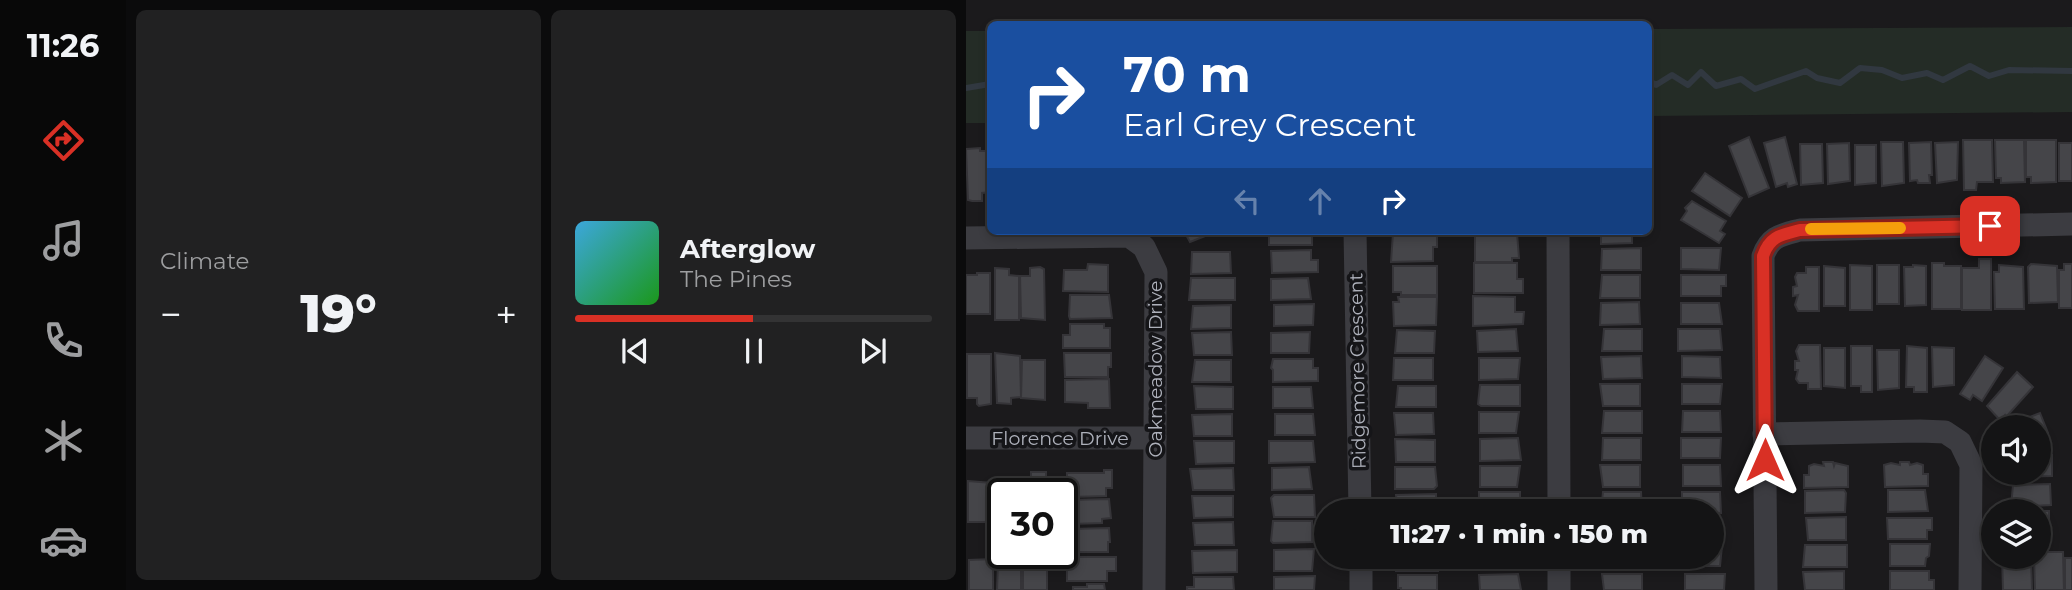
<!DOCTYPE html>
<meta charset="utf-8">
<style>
:root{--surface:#141415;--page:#212122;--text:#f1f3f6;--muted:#9d9ea0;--line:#333334;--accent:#d93025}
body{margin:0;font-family:Montserrat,sans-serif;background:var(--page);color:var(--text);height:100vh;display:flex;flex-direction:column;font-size:26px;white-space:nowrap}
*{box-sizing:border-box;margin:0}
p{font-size:23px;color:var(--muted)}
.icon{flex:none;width:38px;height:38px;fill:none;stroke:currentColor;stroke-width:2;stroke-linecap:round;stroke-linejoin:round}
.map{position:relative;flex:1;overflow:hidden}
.panel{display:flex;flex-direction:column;gap:10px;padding:10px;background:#0b0b0c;width:840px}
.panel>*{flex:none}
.hud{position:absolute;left:21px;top:21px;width:665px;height:214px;border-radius:10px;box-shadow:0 4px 10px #0003,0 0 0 2px var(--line);background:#1a4fa0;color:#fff;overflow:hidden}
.tools{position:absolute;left:1015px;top:415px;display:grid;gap:14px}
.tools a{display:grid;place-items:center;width:70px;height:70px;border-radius:50%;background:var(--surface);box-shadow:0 4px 10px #0003,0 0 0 2px var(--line);font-size:35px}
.speed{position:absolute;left:21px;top:478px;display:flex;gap:14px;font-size:35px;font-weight:700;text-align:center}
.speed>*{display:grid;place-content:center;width:91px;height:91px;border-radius:50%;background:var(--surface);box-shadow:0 4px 10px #0003,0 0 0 2px var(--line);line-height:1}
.speed .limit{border:4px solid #111;border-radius:10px;background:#fff;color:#111}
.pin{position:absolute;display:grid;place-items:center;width:60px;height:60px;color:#fff;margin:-30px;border-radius:14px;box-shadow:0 4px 10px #0006}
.me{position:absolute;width:77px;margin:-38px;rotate:0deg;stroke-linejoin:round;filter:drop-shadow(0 0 5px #0008)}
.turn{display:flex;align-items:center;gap:24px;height:147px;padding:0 21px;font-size:32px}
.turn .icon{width:91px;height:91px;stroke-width:2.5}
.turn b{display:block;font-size:49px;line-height:60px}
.lanes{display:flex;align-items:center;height:66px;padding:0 21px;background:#0003;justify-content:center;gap:35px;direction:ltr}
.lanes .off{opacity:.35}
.big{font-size:52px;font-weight:800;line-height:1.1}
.panel .card{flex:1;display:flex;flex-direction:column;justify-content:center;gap:10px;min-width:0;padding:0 24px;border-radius:10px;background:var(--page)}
.song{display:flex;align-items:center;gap:21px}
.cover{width:84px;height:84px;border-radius:10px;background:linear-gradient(135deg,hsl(200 70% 55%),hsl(120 70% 35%))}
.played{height:7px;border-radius:4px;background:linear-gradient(90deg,var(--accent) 50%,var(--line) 50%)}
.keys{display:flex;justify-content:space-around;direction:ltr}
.heat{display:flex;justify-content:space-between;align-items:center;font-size:38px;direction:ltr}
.panel .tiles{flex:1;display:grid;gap:10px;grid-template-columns:repeat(2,1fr)}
.trip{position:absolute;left:348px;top:499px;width:410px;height:70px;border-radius:35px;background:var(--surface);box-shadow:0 4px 10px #0003,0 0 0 2px var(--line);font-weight:800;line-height:70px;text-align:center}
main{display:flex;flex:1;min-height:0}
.tab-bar{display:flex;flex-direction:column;width:126px;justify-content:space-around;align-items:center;background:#080808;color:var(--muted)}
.tab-bar .icon{width:49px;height:49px}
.tab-bar .selected{color:var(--accent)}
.tab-bar b{font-size:32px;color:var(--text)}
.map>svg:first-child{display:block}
</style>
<main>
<nav class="tab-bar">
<b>11:26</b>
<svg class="icon selected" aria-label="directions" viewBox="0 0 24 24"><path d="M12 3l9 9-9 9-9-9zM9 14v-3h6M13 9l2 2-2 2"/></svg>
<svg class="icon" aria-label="music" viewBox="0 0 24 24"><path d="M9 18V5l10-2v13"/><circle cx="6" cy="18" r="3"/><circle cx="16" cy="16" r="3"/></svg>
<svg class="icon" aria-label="phone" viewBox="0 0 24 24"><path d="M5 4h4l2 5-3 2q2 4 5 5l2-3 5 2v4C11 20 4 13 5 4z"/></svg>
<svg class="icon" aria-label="climate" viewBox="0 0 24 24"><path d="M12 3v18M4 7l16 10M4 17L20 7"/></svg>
<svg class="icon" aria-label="car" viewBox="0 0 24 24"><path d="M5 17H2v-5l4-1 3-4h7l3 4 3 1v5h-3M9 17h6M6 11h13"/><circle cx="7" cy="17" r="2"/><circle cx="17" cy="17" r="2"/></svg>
</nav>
<section class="panel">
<div class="tiles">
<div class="card"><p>Climate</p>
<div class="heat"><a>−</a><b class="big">19°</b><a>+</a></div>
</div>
<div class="card">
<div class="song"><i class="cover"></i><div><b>Afterglow</b><p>The Pines</p></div></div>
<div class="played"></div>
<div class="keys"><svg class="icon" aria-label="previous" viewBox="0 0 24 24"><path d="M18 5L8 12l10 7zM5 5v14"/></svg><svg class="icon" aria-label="pause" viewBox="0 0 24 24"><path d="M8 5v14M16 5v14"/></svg><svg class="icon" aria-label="next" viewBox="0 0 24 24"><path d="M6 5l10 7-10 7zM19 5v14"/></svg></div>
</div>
</div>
</section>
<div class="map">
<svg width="1106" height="590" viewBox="0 0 1106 590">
<rect width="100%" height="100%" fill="#1b1a1c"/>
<g fill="#242c26">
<path d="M1106 27V112L683 116V29Z"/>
<rect x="0" y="31" width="24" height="92"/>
</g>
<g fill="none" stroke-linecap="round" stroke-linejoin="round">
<g stroke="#313840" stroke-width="6">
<path d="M682 80 690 85 706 75 722 85 735 72 750 86 775 79 789 89 840 71 851 78 874 83 894 68 916 70 936 78 961 73 977 80 1004 66 1023 76 1043 70 1106 71"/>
<path d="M0 88 24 84"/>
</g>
</g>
<g fill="#454549" stroke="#353438" stroke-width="2">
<path d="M783 137 803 188 783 197 763 146Z"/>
<path d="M819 137 831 184 822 187 821 183 810 187 798 143Z"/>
<path d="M997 140H1026L1027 182H1011L1010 190H998Z"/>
<path d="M1029 140H1058L1059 182 1035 183V178H1030Z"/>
<path d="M1060 140H1090V182L1065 183V177H1060Z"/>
<path d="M915 142H937L938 183 916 186Z"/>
<path d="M965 142 966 175H963L964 183H952L951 180 944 181 943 143Z"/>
<path d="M992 142 991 180 971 183 969 143Z"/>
<path d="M883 143 884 181 862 184 861 144Z"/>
<rect x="1093" y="143" width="13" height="38"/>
<path d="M834 144H856L857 183 835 185Z"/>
<path d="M889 145H910V183L889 185Z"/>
<path d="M14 148V151H24V192L16 193V201H6L2 200 0 149Z"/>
<path d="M739 173 776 198 764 216 726 191Z"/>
<path d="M726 201 760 221 754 231 759 234 753 243 715 220 721 211 719 208Z"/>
<path d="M218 231H252L224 242Z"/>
<rect x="303" y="231" width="43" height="14"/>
<path d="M471 231V247H467V261L425 262 427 233Z"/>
<path d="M635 231H666V243L635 244Z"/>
<path d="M509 233H551L553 258H546V262H509Z"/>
<path d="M675 248V270H635L636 249Z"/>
<path d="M715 248H755L753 270 715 269Z"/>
<path d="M345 250V260H352V272L306 273 305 251Z"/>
<path d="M226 252H264L265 273 225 274Z"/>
<path d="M1013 259H1025V310H996V268H1013Z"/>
<path d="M508 263H551V279H557V293H508Z"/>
<path d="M966 263H978V266H995V309H966Z"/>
<path d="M122 264 142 265V292L97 291 98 270H121Z"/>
<path d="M1065 264 1091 266 1092 302 1063 303 1062 267Z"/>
<path d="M1098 264H1106V308H1093V270H1098Z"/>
<path d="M884 265 906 266V310H884Z"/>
<rect x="911" y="265" width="22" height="39"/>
<path d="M947 265 960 266V305L939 306 938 267H947Z"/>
<path d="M1033 265 1057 267 1058 309H1029L1028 272H1033Z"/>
<path d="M427 266H471V295H435V292H427Z"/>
<path d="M858 266 879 268V306H858Z"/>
<path d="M74 267 78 269 79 320 55 318 54 276H64V268Z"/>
<path d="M840 267H853V311H832L829 305 832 295 827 296V287L831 286 829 277 831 273H840Z"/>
<path d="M29 268 43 269V275L53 276V320H29Z"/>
<path d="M11 273H24V314H0V275H11Z"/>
<path d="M636 275H674V298H634Z"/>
<path d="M715 275H760V286H755V296H715Z"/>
<path d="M225 278H269V300H223Z"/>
<path d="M342 278 345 299 305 300V279Z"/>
<path d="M104 295H143L146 318 104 319 103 316Z"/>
<path d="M507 296 549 297V312H558L557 324 507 326Z"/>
<path d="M432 297H471L470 325 428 326 427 302H433Z"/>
<path d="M673 302 674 324 634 325 635 303Z"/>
<path d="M715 303H753L756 324H715Z"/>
<path d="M348 304 347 325 308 326V305Z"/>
<path d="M265 305V328L225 329 227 306Z"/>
<path d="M104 324H138V328H144V348H97V335H104Z"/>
<path d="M550 329 552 351 512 352 511 331Z"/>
<path d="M638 329H676V351H636Z"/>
<path d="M712 329H754L756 350 712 351Z"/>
<path d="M431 330 469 331 468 353H429Z"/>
<path d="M265 332 266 355H228L226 333Z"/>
<path d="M344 332 343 353H305V333Z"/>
<path d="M833 345H854L855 389H842V383H833L830 379 832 370H829V361H833L830 351Z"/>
<path d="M885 346H906V392H895V386H885Z"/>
<path d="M941 346 961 348V392H948V387H940Z"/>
<path d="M966 347 988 348V385L967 387Z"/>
<path d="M858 348H879V388L858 386Z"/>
<path d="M911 350H933V388L912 390Z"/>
<path d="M29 353 54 356 55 397 45 398V404L31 403Z"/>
<path d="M98 353H145V367H142V377H99Z"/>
<path d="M1 354H25V404L13 406 11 404V398H1Z"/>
<path d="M675 356 676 378 637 379 635 357Z"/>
<path d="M716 356 754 357 755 378 716 377Z"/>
<path d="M1019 356 1037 368 1016 401 1007 395 1004 400 994 394Z"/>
<path d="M428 358H467V380H427Z"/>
<path d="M513 358H554L552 379 513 380Z"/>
<path d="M307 359H347V368H352V381L307 382V370L305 368Z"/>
<path d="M56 360H79V400L55 398Z"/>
<path d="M229 360H265V382H226Z"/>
<path d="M1051 372 1067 387 1040 417 1039 415 1034 420 1021 406Z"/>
<path d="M143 379 144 408H122V403L99 402V380Z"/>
<path d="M634 384H674V406H637Z"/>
<path d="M716 384H756L754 404H716Z"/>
<path d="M514 385H554V406H515L512 404Z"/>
<path d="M228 386 267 387V409H230Z"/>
<path d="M432 386H470V407H430Z"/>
<path d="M307 387H345L347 408H307Z"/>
<path d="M638 411H676V433H636Z"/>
<path d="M717 411H754L755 432H716Z"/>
<path d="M513 412H553L550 433H513Z"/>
<path d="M428 413H467L468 434 430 435Z"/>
<path d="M1074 413 1082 433 1073 437V427H1039Z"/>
<path d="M266 414V436H228L226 415Z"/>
<path d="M309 414H347L349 435H309Z"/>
<path d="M552 438 555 460 514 461V439Z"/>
<path d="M637 438H675V460H636Z"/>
<path d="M715 438H755L754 458H715Z"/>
<path d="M429 439 469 440V462H430Z"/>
<path d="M228 441H268V463L230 464Z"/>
<path d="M303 441H347L349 462 303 463Z"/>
<path d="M1073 455H1086V476L1041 477V472H1073Z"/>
<path d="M857 462H867L868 466 869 463 882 466V487L838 488V475H843V466L848 464 858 466Z"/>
<path d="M934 462H943L944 465 951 463 957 465V474H962V486L919 487 918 465 925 463 934 465Z"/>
<path d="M634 465H674V487H637Z"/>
<path d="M717 465H754L755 486H717Z"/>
<path d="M514 466H554L551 487H514Z"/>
<path d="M343 467 346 489 306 490V468Z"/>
<path d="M429 467H469L471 486 468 489H429Z"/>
<path d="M267 468 268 490H227L224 469Z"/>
<path d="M138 470H146V488H140V496L106 497V490H101V473H138Z"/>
<path d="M65 472H80V494H56V481H65Z"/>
<path d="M39 479H48V488H53V494H37V519H29L28 481H39Z"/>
<path d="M2 481 26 483V522H2Z"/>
<path d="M1084 484 1085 505 1045 507 1047 485Z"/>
<path d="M878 490 880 493 879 512 839 513V491Z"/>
<path d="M922 490H959L962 511 922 512Z"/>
<path d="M513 492H554V505H551V511H513Z"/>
<path d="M637 492H675L676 511H635Z"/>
<path d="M716 492H754L755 513 716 511Z"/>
<path d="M470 494V511H433V506H431L430 495Z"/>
<path d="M308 495H348L349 517H308L305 498Z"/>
<path d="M226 496H267V517L228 518Z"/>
<path d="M143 499 145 518 136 519V523L105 524V500Z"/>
<rect x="1073" y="511" width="10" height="21"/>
<path d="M880 517V540H842L840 518Z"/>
<path d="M921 518H966V530H961V539H922Z"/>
<path d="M746 519H755L757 540H746Z"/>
<path d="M307 521H346V542L307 543 305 541Z"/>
<path d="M267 522 268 545H229L227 523Z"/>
<path d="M143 528 144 542H142V552H104L105 529Z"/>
<path d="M924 544H964L963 556 960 558 959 566H924Z"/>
<path d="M839 545H881V567H837Z"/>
<path d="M746 546H756L754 566H716V556H746Z"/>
<path d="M348 549 346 571H308V550Z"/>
<path d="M271 550V572L227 573 226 551Z"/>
<path d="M1073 552H1097L1098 590H1069L1068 556H1073Z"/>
<path d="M431 556H471L472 571H430Z"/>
<path d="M515 556H554V559L552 560V569H515Z"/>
<path d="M637 556H676V568H639Z"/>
<path d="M1036 556H1065L1066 590H1037Z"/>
<path d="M101 557H150V571H141V581H101Z"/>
<rect x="1099" y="558" width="7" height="32"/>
<path d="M27 559V590H3V560Z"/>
<path d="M63 559H81V590H57V563H63Z"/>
<path d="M32 562 55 563V590H31Z"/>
<path d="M878 571V590H839L837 572Z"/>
<path d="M924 571H963V580H968V590H924Z"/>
<path d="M552 574 555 590H514L513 575Z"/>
<path d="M636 574H676V590H638Z"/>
<path d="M719 574H759L758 590H719Z"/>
<path d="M432 575H471V590H435V588H432Z"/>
<path d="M349 576 348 590H308V577Z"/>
<path d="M228 577H267L268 590H221V587H228Z"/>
<path d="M121 584H138L139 590H107V587H121Z"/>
</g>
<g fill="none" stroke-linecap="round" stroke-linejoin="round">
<g stroke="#3c3c41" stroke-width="23">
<path d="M389 231 394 511"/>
<path d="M592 231 593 511"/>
<path d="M0 238 163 236 178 247 190 272 188 590"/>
<path d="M798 434 954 431 979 432 994 442 1005 465 1004 590"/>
<path d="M0 438H189"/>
<path d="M395 556V590"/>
<path d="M593 556V590"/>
<path d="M800 590 797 256C804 236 815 235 834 230L1106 224"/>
</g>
</g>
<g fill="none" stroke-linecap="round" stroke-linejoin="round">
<defs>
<path id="route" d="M799 460 797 256C804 236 815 235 834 230L1024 226"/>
</defs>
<use href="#route" stroke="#8d1f18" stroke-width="18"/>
<use href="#route" stroke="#d93025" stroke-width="12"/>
<path stroke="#f59e0b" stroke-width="12" d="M845 229 934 228"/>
</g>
<g text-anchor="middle" stroke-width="7" stroke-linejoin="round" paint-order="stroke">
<g font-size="19" fill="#aeb1bb" stroke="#151518">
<text transform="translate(189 369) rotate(-90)" y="7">Oakmeadow Drive</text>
<text transform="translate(391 371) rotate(-91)" y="7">Ridgemore Crescent</text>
<text x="94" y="445">Florence Drive</text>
</g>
</g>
</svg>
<div class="tools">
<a><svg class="icon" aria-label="sound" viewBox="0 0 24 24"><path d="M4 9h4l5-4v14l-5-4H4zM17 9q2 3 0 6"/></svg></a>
<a><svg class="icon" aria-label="layers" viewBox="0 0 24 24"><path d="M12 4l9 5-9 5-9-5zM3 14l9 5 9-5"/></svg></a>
</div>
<div class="speed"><div class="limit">30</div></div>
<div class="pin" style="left:1024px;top:226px;background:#d93025"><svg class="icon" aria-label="arrive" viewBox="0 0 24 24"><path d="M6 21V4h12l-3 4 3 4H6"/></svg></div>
<svg class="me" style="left:799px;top:460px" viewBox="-20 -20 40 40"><path d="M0-17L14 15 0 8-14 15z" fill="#d93025" stroke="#fff" stroke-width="4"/></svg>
<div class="trip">11:27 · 1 min · 150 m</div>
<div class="hud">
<div class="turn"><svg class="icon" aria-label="right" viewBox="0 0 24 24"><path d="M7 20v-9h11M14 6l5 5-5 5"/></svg><div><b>70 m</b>Earl Grey Crescent</div></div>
<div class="lanes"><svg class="icon off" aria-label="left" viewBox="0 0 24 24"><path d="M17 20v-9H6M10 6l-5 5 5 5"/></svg><svg class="icon off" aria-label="ahead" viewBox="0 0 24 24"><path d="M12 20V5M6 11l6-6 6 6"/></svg><svg class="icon" aria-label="right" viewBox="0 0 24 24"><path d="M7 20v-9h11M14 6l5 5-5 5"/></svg></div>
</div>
</div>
</main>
